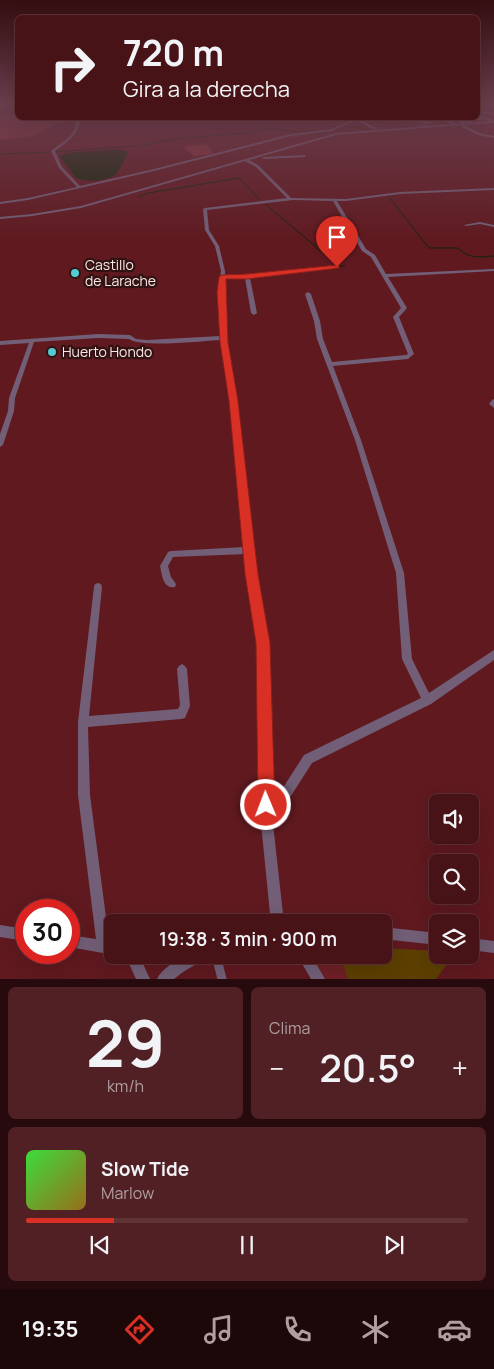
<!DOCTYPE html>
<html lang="es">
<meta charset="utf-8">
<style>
:root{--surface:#471317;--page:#512024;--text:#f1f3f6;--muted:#b09ea1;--line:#5f3236;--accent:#d93025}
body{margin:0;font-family:Manrope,sans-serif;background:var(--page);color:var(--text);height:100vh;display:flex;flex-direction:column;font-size:19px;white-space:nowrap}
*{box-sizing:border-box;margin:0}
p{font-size:16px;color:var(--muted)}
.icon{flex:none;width:28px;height:28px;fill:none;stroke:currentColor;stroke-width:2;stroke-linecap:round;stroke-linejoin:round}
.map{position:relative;height:979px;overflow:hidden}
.panel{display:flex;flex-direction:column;gap:8px;padding:8px;background:#270a0d;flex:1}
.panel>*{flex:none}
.hud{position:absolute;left:15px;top:15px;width:465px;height:105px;border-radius:8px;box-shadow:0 5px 20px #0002,0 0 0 1px var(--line);background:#471317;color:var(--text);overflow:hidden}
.tools{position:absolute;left:429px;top:794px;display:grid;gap:10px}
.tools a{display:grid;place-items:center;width:50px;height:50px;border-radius:8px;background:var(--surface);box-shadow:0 5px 20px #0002,0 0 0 1px var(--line);font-size:25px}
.speed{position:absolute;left:15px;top:899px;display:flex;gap:10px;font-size:25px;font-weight:700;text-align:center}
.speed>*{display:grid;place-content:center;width:65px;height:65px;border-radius:50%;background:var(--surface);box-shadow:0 5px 20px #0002,0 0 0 1px var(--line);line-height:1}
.speed .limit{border:8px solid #d22;background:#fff;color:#111}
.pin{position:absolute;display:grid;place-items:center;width:42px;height:42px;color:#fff;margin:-51px -21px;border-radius:50% 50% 50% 0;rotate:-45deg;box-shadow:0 0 5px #0007}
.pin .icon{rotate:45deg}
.me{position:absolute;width:55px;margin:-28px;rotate:359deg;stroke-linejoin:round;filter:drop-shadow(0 0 4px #0008)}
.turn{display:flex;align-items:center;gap:18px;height:105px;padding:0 25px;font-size:22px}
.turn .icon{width:65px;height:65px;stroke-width:2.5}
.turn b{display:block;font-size:35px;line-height:42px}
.big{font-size:38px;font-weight:600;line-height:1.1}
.panel .widget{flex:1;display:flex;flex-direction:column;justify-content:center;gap:8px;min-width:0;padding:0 18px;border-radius:8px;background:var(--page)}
.panel .dial{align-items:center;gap:0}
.dial b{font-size:65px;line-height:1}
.song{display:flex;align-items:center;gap:15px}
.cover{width:60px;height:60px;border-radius:8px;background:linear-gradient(135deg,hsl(120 70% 55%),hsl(40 70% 35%))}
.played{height:5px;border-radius:2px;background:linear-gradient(90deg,var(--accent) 20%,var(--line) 20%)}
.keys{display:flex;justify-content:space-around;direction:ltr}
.heat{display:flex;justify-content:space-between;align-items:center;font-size:28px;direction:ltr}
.panel .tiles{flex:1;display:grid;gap:8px;grid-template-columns:1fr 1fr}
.widget:last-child{grid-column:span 2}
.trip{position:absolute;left:104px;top:914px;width:288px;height:50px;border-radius:8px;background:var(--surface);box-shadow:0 5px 20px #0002,0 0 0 1px var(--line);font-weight:600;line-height:50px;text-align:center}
.dock{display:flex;height:80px;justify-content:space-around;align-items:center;background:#1c0809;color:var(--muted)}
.dock .icon{width:35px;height:35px}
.dock .active{color:var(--accent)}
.dock b{font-size:22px;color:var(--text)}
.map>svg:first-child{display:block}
</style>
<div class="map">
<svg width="494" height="979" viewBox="0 0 494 979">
<rect width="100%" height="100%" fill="#5f191f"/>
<path fill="#6e1f26" d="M383 948 437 951 438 955H444L447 964 436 979H323L310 955H382Z"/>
<g fill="#882b33">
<path d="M17 111 18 118H71L31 136 0 140V118Z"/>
<path d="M206 144 214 154 194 156 183 147Z"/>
</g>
<path fill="#0f2709" d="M118 149 128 152C125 158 121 169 116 174 108 182 85 182 76 178L59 156 67 153Z"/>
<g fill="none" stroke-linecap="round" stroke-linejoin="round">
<g stroke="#0f2709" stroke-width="1">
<path d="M335 129 348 127 373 129"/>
<path d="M56 152 146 145 172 139 245 133 271 128 296 132 318 131"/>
<path d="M0 154 50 152"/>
<path d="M388 196 429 248H458C468 259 480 257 494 256"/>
<path d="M138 197 149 193 239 178 260 200"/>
<path d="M265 204 339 266H345"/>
</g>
</g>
<path fill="#5c3f01" d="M382 948 438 951V955H444L447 964 436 979H348L340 955H382Z"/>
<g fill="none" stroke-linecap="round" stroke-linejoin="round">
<path stroke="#725f77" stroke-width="2.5" d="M469 119 486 118"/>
<path stroke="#725f77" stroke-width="9" d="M216 955 222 979"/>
<g fill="#725f77" fill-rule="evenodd">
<path d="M479 111 494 113V115L478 113Z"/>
<path d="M478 114 494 121V123L464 125 480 133 494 136V138L478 135 462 127V125L336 135 249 160 258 165 291 198 346 199 400 192 494 188V190L400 194 346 201H337L366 249 375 255 386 274 494 269V271L388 277 407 308 399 317 414 354 408 359 333 366 361 440 404 573 412 659 429 693 494 650V660L431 704 312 763 273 824 283 914 301 916 305 918 307 922H253L255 918 259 916 270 914 261 823 258 643 246 554 173 557 168 566 171 577 176 584 175 587C163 589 162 575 160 566L168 552 171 551 245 547 230 401 220 340C202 341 142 348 129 339L98 338 34 342 15 398 14 411 3 445 0 447V434L8 411 9 398 29 343 0 345V341L98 334 130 335 136 339 147 340 220 336 218 292 221 271 215 246 205 230 203 209 205 208 287 198 256 167 245 161 81 208 32 216 0 219V217L32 214 81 206 336 133 416 127 427 123 410 121 411 119 434 122 423 126 452 124 440 119V118L454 122 455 124H462L453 118C458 118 461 121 468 121L465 118H468L473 122 472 123 489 121 478 116ZM293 200 333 201 362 251 371 257 401 308 393 317 408 354 406 355 332 362 323 339 320 321 311 294 308 292 305 294 314 321 317 339 355 440 396 573 402 659 421 698 304 755 272 805 268 643 256 574 236 401 226 338 224 292 225 278H245L251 313 254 315 257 313 250 278 337 268 339 267 337 266 247 276H225V271L219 246 209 230 207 210Z"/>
<path d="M76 118H80C80 135 67 142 55 151L62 167 80 186 154 169 291 134 331 129 358 118H360L359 119 374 127 381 128 372 129 356 120 332 131 291 136 154 171 28 200 0 204V202L28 198 77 187 59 168 51 151C64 140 76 137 76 118Z"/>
<path d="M306 155 305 157 264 159 262 158 264 157Z"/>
<path d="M480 222 494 225V227L480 224 466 226 464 225Z"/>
<path d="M494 399V408L489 404 492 400Z"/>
<path d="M98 583 101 584 102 587 89 716 178 709 180 705 177 669 179 666 182 664 185 666 187 669 190 706 185 718 181 719 88 727 90 795 109 940H112V952L103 953 69 947V935L96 939 78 795V722L94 587 95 584Z"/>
<path d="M0 925 26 929V941L0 937Z"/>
<path d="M382 927 438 933V945L382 939Z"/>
<path d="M470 938 494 941V953L470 950Z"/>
<path d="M125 955H139L150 979H136Z"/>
<path d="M186 955H205L203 960 183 972 174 979H157C162 968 176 961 186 955Z"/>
<path d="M297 955H311L325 979H311Z"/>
</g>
</g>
<linearGradient id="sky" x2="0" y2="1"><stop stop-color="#340e11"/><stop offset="0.43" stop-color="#693e4d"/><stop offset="1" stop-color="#693e4d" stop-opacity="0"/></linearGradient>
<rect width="494" height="242" fill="url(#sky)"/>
<path fill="#d93025" stroke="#8d1f18" d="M337 265H339V268L247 279H226L228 342 238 401 258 574 270 643 275 805 273 811 266 813 260 811 258 805 256 643 245 574 229 401 220 342 217 292 219 277 222 275 247 274Z"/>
<g fill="#51ccd2" stroke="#311213" stroke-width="2">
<circle cx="75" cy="273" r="5"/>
<circle cx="52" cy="352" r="5"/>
</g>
<g text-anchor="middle" stroke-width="4.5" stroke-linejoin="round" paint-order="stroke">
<g font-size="14" fill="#fae8e7" stroke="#311213" text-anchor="start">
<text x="85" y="270">Castillo<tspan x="85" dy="16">de Larache</tspan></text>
<text x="62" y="357">Huerto Hondo</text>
</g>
</g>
</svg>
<div class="tools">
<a><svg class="icon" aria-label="sound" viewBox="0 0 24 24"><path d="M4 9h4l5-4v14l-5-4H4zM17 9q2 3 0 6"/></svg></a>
<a><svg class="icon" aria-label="search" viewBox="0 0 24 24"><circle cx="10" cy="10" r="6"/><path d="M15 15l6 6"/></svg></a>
<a><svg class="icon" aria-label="layers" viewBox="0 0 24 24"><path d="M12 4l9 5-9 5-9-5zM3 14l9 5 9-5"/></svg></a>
</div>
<div class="speed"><div class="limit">30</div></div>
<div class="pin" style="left:337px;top:267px;background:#d93025"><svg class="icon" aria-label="arrive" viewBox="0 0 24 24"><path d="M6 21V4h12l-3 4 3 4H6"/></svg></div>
<svg class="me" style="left:266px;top:805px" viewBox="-20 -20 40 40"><circle r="17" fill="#d93025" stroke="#fff" stroke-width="3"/><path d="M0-11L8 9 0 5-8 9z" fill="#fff"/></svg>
<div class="trip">19:38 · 3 min · 900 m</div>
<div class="hud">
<div class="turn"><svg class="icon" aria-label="right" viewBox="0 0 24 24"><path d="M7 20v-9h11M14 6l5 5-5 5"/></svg><div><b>720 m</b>Gira a la derecha</div></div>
</div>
</div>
<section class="panel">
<div class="tiles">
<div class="widget dial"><b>29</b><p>km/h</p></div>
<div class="widget"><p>Clima</p>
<div class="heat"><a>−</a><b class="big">20.5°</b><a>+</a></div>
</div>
<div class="widget">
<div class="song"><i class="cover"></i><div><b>Slow Tide</b><p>Marlow</p></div></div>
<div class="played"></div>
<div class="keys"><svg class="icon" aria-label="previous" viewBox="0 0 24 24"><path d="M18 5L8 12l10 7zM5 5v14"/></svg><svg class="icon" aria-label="pause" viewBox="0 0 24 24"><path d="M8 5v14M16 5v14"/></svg><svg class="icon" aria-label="next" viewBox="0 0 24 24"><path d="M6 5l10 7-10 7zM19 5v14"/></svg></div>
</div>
</div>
</section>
<nav class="dock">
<b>19:35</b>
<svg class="icon active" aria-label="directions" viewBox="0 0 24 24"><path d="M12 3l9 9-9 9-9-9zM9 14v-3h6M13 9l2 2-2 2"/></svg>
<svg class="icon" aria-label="music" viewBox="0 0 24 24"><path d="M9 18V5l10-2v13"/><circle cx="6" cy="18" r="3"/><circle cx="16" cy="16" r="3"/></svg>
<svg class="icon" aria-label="phone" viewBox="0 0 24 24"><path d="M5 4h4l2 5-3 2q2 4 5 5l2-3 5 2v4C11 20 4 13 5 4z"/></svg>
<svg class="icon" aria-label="climate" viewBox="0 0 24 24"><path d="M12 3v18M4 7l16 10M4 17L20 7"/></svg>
<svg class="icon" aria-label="car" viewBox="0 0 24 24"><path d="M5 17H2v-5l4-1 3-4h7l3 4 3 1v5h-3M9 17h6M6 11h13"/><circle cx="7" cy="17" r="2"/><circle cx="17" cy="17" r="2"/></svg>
</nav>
